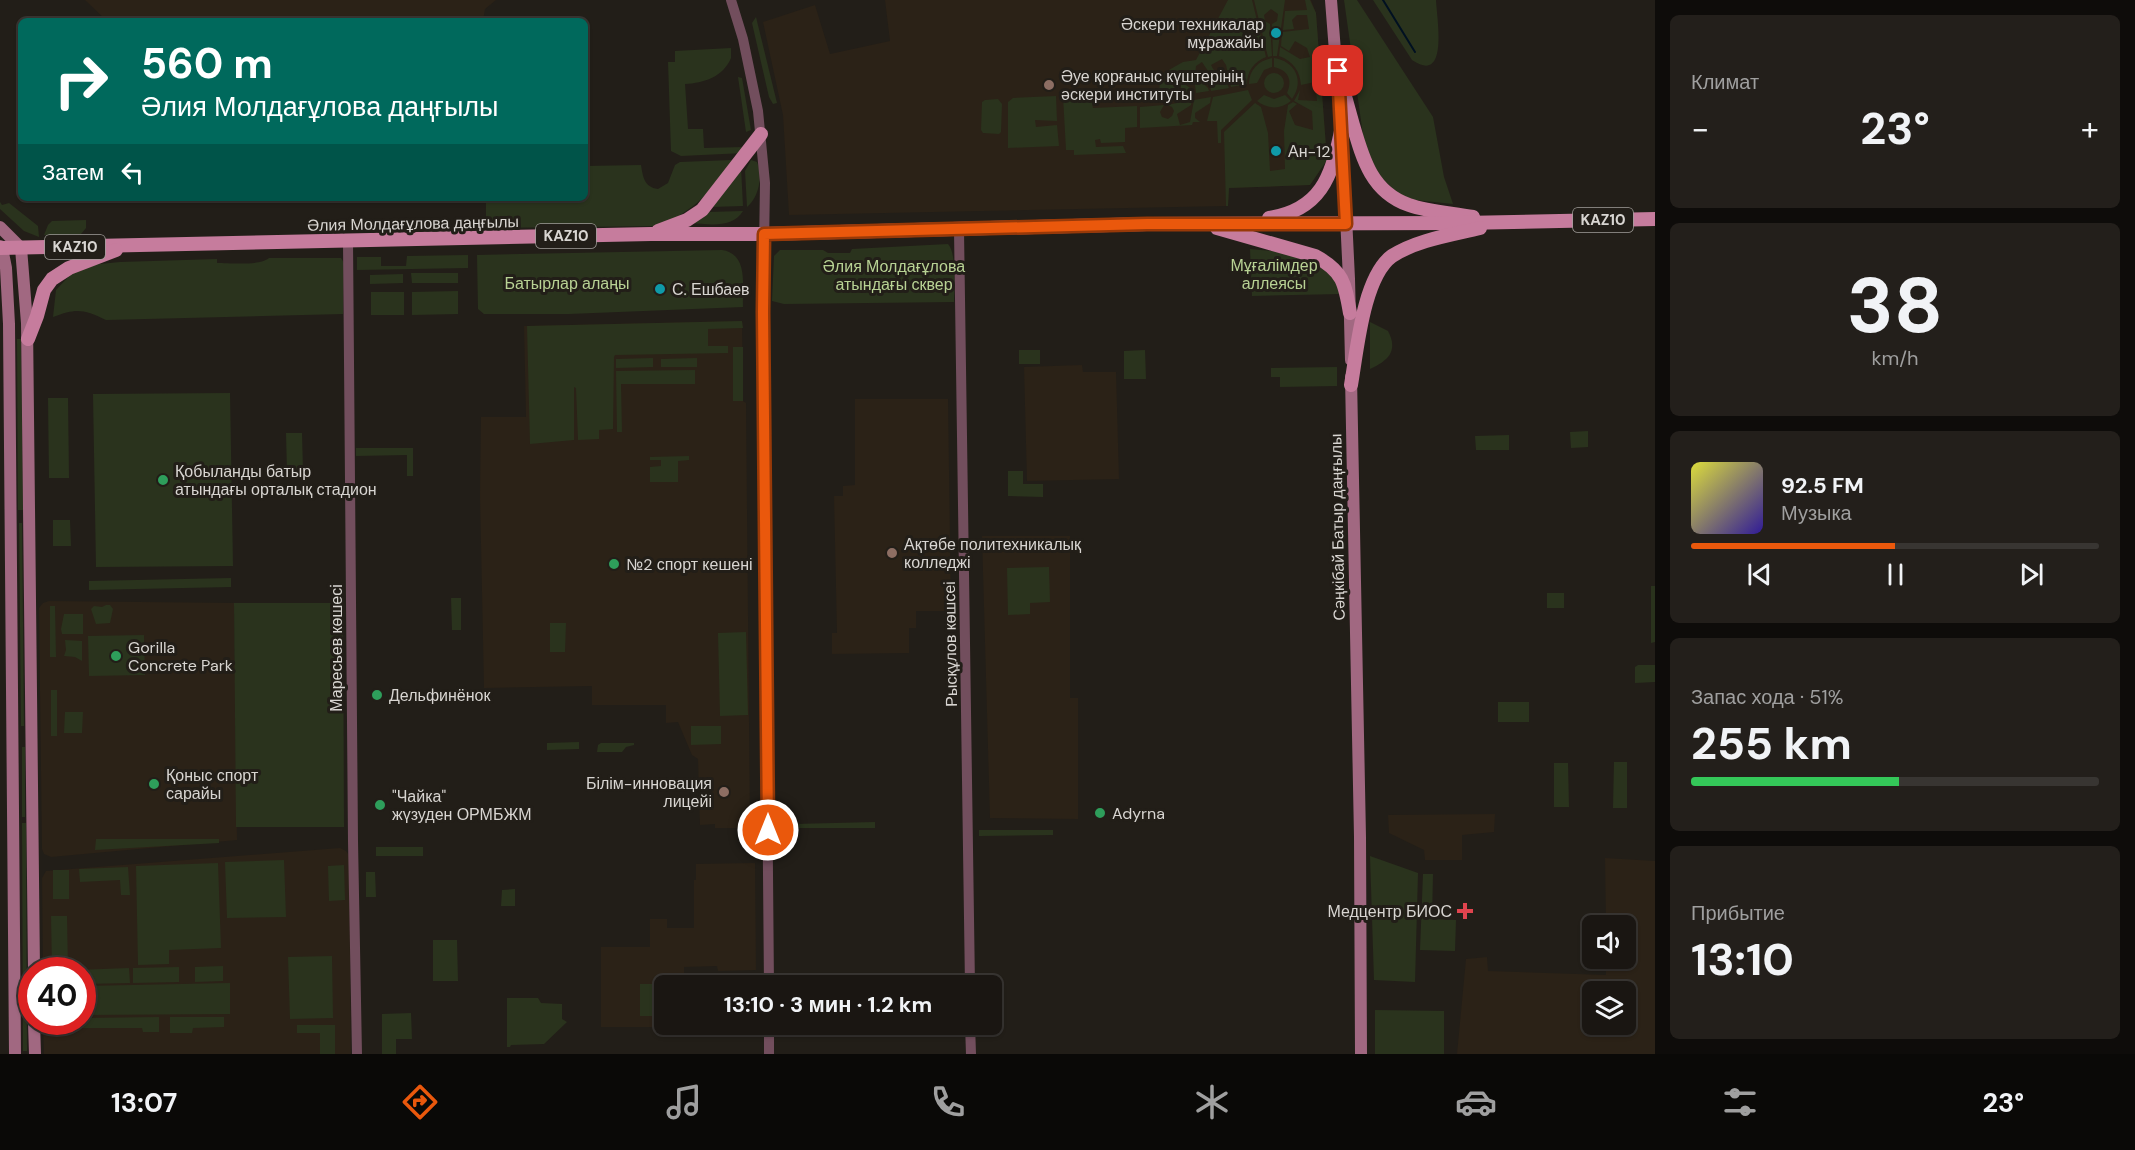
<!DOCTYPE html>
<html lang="ru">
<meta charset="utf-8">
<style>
:root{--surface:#1a1612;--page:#231f1b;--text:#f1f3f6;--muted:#9f9f9f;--line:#383532;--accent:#ea580c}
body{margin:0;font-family:"DM Sans",sans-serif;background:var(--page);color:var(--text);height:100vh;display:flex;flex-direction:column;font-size:22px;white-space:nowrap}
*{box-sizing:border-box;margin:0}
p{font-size:20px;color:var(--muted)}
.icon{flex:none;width:33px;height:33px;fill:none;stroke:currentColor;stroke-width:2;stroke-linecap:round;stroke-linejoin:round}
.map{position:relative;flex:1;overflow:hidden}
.panel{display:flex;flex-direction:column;gap:15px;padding:15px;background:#0e0c0a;width:480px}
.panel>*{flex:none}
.top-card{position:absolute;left:18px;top:18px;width:570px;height:183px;border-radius:9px;box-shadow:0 2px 4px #0004,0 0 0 2px var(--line);background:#00695c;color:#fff;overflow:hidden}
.tools{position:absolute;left:1582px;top:915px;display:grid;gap:12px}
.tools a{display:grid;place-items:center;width:54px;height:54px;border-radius:9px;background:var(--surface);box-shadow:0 2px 4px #0004,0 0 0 2px var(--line);font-size:30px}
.speed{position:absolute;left:18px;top:957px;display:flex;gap:12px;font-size:30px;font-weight:700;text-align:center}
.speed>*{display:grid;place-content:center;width:78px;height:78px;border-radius:50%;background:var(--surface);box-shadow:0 2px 4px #0004,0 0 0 2px var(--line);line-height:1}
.speed .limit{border:9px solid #d22;background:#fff;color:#111}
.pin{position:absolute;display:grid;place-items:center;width:51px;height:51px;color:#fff;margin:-26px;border-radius:12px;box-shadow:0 3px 9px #0006}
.me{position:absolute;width:66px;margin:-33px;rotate:0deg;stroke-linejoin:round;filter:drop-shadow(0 0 4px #0008)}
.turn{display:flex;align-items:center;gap:21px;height:126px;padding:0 24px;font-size:27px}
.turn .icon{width:78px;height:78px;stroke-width:2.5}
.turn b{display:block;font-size:42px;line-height:51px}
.then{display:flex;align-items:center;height:57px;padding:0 24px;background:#0003;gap:12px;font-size:22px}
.big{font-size:45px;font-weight:700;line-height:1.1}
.panel .tile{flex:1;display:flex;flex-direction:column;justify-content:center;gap:9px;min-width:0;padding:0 21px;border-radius:9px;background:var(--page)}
.panel .dial{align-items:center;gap:0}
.dial b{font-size:78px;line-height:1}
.song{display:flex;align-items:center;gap:18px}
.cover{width:72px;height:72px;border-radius:9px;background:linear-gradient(135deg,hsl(60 70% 55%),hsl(250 70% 35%))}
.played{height:6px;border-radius:3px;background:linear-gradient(90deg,var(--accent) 50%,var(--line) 50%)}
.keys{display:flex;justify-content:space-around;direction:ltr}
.heat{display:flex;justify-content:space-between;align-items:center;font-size:33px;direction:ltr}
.charge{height:9px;border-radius:4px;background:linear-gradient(90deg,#34c759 51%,var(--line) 0)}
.trip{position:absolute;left:654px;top:975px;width:348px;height:60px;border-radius:9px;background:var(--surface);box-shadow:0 2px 4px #0004,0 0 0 2px var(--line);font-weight:700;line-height:60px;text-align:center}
.menu{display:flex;height:96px;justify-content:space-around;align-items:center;background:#0a0907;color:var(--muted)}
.menu .icon{width:42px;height:42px}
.menu .on{color:var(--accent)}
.menu b{font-size:27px;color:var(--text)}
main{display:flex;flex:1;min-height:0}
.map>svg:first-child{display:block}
</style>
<main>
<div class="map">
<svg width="1655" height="1054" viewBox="0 0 1655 1054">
<rect width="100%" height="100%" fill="#221e18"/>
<g fill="#2b2217" fill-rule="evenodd">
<path d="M85 0H496L485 9 483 21H107Z"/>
<path d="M885 0H1311L1316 13 1327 160 1310 185 1229 188 1228 206 789 215 783 115 763 22 815 5 830 54 890 41Z"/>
<path d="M742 321 743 401 746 403 750 828H715V824L700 825 698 759 692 755 678 722 666 723V705H592V686L484 688 480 495 481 417H526L524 326Z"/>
<path d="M1082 365 1083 372H1116L1119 479 1027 481 1024 367Z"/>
<path d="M855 399H948L951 611H916V628H909V653L832 654V633H837L834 496H843V486L855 485Z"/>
<path d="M982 536H1070V698H1078V819L990 818Z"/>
<path d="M49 601 234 603 237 840 51 857 44 854 42 849 39 608 43 603Z"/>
<path d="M1495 814 1494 832 1462 835V860H1425L1424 850 1389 833 1388 815Z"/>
<path d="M340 848 346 851 349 855 351 1054H44L43 1022H82V970H43L42 878 46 871Z"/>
<path d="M1605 858 1655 861V1054H1457L1466 959 1487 957 1488 971 1606 975V959L1626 958V926L1606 925ZM1593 992H1626V1024H1593Z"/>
<path d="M755 863 756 970 718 971 717 966 684 967V985L664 986V1024L684 1025V1027H601V947H650V919H667V928H694V880H696V864Z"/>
</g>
<g fill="#2a331d">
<path d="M1228 0H1252L1266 57C1254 62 1247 71 1247 84L1231 87 1226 65 1222 59 1211 65C1215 75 1226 78 1229 88L1211 91 1208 71 1202 62 1196 66 1195 76 1208 88 1209 91 1196 93 1194 76 1189 72 1183 74 1180 81 1193 90 1194 93 1183 96 1179 80 1175 77 1170 79C1171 87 1179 89 1180 96L1159 100 1160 75 1183 62 1196 60Z"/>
<path d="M1254 0H1285L1277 56H1273L1272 24 1277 21 1278 14 1271 9 1264 15 1265 21 1270 24 1272 56 1268 57Z"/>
<path d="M1305 0H1310L1316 13 1327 160 1310 185 1229 188 1228 206H1226L1224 132 1255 103 1261 107 1268 133 1270 171 1285 169 1284 131 1288 105 1293 102 1297 104 1289 111 1295 125 1313 130 1312 111 1294 101 1300 90 1298 100 1317 101 1315 82 1301 85C1300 71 1293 61 1279 56L1280 47 1300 59 1310 57 1307 48 1295 41 1289 51 1281 46 1282 32 1309 29 1307 15H1297L1292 20 1294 29 1283 30 1285 11 1307 10Z"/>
<path d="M1344 0H1357L1433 117 1444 177 1453 204 1415 200 1400 195 1374 171 1364 142Z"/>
<path d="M1373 0H1436C1437 20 1449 85 1412 60Z"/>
<path d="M756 17 777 103 773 104 769 97 752 23Z"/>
<path d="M731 48V58C723 77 704 83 685 84L688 129H703L704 148 744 147V153L681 156 671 151 668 62H675V51Z"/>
<path d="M1272 58V67L1264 70 1257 83 1249 84C1249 70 1258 61 1272 58Z"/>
<path d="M1274 58C1295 61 1305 81 1292 99L1287 93C1293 80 1288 70 1274 67Z"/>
<circle cx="1274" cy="83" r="10"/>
<path d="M738 77 742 78 751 130 746 132Z"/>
<path d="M1248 90 1252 100 1221 130V143H1218L1217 121H1207L1213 97Z"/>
<path d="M1086 95 1091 99 1093 108 1137 106V127L1125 128V142L1101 143 1100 139 1095 140 1096 147 1123 146 1126 153 1074 155V150H1066L1063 96Z"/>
<path d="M1264 95 1274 99 1285 95 1291 101C1280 110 1268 109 1257 101Z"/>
<path d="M1056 96 1057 121 1035 120 1036 127 1057 125 1059 146 1008 148V102L1013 98Z"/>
<path d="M1211 97 1210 103 1195 113V118L1200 122H1193L1192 125 1140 128V107L1164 105 1160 112 1162 117 1168 119 1172 116 1174 111 1172 107 1167 105 1192 100 1191 105 1177 114 1180 125 1190 122 1194 100Z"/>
<path d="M998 99 1002 104 1001 132 999 134 983 133 981 130 982 102 985 100Z"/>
<path d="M732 160C710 194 696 208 660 226L486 228V198H585V166L641 165C643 177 644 187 658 189L668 183 675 165 680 162Z"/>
<path d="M751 160 757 162C763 176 759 197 747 207L745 171Z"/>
<path d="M741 167 743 206 711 207Z"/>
<path d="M0 202 2 205 9 203 38 226 39 237 24 231 0 209Z"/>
<path d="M743 211C732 229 709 224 690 223L708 212Z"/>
<path d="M86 220V228L81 234 44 235 48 225 52 221Z"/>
<path d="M948 244C957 254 954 287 954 302L784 304 772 301 774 256 780 250H823L828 253H850L852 249Z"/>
<path d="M1250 249C1280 252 1313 252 1335 277 1338 281 1339 289 1341 294L1252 296Z"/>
<path d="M722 250C749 254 742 286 743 307L569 314H484L478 309 477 255Z"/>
<path d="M468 255V268L357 270V257H381V266H406L407 256Z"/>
<path d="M269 258H341L344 263 343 314 106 320C84 309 76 308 53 317L56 290 71 274 90 265 120 262 217 259V263C230 263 260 266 269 258Z"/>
<path d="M411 273H458V283H412Z"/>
<path d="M403 274V283L370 284V275Z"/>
<path d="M458 291V314L412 315V292Z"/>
<rect x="371" y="292" width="33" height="23"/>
<path d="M742 321 743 328 708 329V346H728V353L615 355 614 357 613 429 599 430V439L578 440 576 388 574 387V440L530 444 527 326Z"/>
<path d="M1370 322 1388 331C1399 352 1387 361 1370 369Z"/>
<path d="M17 339H21L23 510H18Z"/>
<rect x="733" y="347" width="10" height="54"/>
<rect x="1019" y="350" width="21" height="14"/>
<path d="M1145 350 1146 379H1124V351Z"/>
<path d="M653 358V367L616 368V359Z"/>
<path d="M697 358V367H661V359Z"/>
<path d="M1337 367V386L1280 387V377H1271V368Z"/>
<path d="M695 370V384H621L622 432H617L616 371Z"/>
<path d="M230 393 233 566 96 567 93 394Z"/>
<path d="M48 398H68L69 478H49Z"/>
<path d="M1588 431V447L1571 448 1570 432Z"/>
<path d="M286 433H302L303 471 300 475H291L287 472Z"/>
<path d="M1509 435V450H1476L1475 436Z"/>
<path d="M356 448H413V476H407V455L356 456Z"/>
<path d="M689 456V460L678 461V482H650V467L661 466V460H650V457Z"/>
<path d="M1008 471H1023V484H1043V497L1008 496Z"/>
<path d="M53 520H70L71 546H53Z"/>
<path d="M19 523H22L24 726H21Z"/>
<path d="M1049 567 1050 602 1030 603V614L1008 615 1007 568Z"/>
<path d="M231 578V587L89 590V581Z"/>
<path d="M1651 586H1655V642L1651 643Z"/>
<path d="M1564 593V608H1547V593Z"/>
<path d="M451 598H461V630H452Z"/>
<path d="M234 603H343L344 827H236Z"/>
<path d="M106 605H110L113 609 110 623 96 624 91 609 94 606 102 607Z"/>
<path d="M50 606H55L56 657H50Z"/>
<path d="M64 614H83V634H62L61 629Z"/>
<path d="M550 623H566L565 652H550Z"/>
<path d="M746 632 748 715 720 716 718 633Z"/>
<path d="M144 635 145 675 89 676 88 636Z"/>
<path d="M65 640 82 641V661L75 657 64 656 66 650Z"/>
<path d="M1638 665H1655V682L1635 683V667Z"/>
<rect x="51" y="690" width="6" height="46"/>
<rect x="1498" y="702" width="31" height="20"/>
<path d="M65 712H83L82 733H64Z"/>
<path d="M691 726H721V744L691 745Z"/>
<path d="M579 742V749L547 750V743Z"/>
<path d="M601 743H634V745L626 747 622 752H597L598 745Z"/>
<rect x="22" y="747" width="3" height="70"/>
<path d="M1614 762H1627V808H1613Z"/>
<path d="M1554 763H1568L1569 807H1554Z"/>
<path d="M875 822V828H794V824Z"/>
<path d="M22 823H26L27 1051H23Z"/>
<path d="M979 830H1053V835L979 836Z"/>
<path d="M96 839H219V843L95 850Z"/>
<rect x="376" y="847" width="47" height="9"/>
<path d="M1370 856 1418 873 1415 982 1374 980Z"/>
<path d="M284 860 286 917 227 918 225 862Z"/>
<path d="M218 863 221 948 169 950V964L138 965 136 866Z"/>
<path d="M344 865 345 900 329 901 328 866Z"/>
<path d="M128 867 130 895H121L120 880 80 882 79 869Z"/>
<rect x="53" y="870" width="16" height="29"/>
<path d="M366 872H375L376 897H366Z"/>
<path d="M1423 874H1433L1432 919 1456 920 1455 951 1420 950Z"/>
<path d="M515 889V906H501L502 890Z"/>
<path d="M51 916H67L68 969 73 970H52Z"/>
<path d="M433 940H457L458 981H433Z"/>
<path d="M332 956 333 1018 290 1019 288 957Z"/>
<path d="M223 966V981L195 982V967Z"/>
<path d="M179 967V982L133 983V968Z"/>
<path d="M129 968 130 983 83 984 82 970H76Z"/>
<path d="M230 983V1014L83 1015V986Z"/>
<rect x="640" y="984" width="20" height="32"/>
<path d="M507 998H538L541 1003 562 1004V1019L567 1022 544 1044 511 1045 510 1047H507Z"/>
<path d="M1375 1010 1444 1011V1054H1375Z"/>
<path d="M411 1013 412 1039H396V1054H382V1014Z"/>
<path d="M159 1017V1032H143L142 1028H80V1022H82L83 1018Z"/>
<path d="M170 1017H224V1027L193 1028 192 1033H170Z"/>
<path d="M297 1025H335V1054H320V1033H297Z"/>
</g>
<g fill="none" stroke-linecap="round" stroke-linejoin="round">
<path stroke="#001021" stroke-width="2" d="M1383 0 1415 52"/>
<g stroke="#724e5d" stroke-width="10">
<path d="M731 0 743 39 758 111 765 183 763 312 769 986"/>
<path d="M959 230 970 986"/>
<path d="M348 241 353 841 357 1054"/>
<path d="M769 1024V1054"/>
<path d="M970 1024 971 1054"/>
</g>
<g stroke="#a16881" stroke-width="12">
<path d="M1331 0 1343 154 1349 279 1351 360"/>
<path d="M0 227 21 248 27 323 34 970"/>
<path d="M0 246 2 248 6 268 9 324 15 1054"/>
<path d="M1351 377 1360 837 1361 1054"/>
<path d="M34 1022 35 1054"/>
</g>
<g stroke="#c67c9d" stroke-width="14">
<path d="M1338 71C1343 89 1348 107 1353 125 1363 160 1372 192 1409 205 1429 212 1452 213 1473 217"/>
<path d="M1269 218C1320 210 1332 177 1341 131"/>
<path d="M1217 228 1315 256C1343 271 1345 283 1350 313"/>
<path d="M658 231 687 220 702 210 761 134"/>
<path d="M0 248 651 234H764L1147 224 1463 223 1655 219"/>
<path d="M28 339 37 316 44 290 52 279 69 268 116 250"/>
<path d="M1351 385C1357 351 1363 277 1392 256 1417 240 1451 235 1480 228"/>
</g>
</g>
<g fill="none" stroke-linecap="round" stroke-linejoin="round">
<defs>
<path id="route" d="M768 830 763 312 764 234 1147 224H1346L1338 71"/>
</defs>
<use href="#route" stroke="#983908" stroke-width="15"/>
<use href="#route" stroke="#ea580c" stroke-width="10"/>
</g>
<g fill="#0f9aa8" stroke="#221e18" stroke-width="2">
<circle cx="1276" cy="33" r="6"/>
<circle cx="1276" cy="151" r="6"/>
<circle cx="660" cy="289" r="6"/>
</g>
<g fill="#8d6e63" stroke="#221e18" stroke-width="2">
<circle cx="1049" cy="85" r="6"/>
<circle cx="892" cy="553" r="6"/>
<circle cx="724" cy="792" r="6"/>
</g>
<g fill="#2e9e5b" stroke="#221e18" stroke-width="2">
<circle cx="163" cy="480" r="6"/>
<circle cx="614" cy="564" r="6"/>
<circle cx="116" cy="656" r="6"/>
<circle cx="377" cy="695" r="6"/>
<circle cx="154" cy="784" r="6"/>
<circle cx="380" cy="805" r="6"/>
<circle cx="1100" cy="813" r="6"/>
</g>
<path fill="#e0444e" stroke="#221e18" stroke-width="2" d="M1462 902h6v6h6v6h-6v6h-6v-6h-6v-6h6z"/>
<g text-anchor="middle" stroke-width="6" stroke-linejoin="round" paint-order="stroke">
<g fill="#221e18" stroke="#a19e9a" stroke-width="1.5">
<rect x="1573" y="208" width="60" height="24" rx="4.5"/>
<rect x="536" y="224" width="60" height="24" rx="4.5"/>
<rect x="45" y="235" width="60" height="24" rx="4.5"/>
</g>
<g font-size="15" font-weight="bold" fill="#d8d5d1">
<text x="1603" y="225">KAZ10</text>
<text x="566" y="241">KAZ10</text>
<text x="75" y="252">KAZ10</text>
</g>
<g font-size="16" fill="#d8d5d1" stroke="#221e18" text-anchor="start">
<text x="1264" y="30" text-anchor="end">Әскери техникалар<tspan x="1264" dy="18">мұражайы</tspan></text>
<text x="1061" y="82">Әуе қорғаныс күштерінің<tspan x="1061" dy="18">әскери институты</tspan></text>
<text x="1288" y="157">Ан-12</text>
<text x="672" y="295">С. Ешбаев</text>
<text x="175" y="477">Қобыланды батыр<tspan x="175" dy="18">атындағы орталық стадион</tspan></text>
<text x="904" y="550">Ақтөбе политехникалық<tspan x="904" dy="18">колледжі</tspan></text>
<text x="626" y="570">№2 спорт кешені</text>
<text x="128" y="653">Gorilla<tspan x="128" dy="18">Concrete Park</tspan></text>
<text x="389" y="701">Дельфинёнок</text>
<text x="166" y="781">Қоныс спорт<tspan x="166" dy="18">сарайы</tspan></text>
<text x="712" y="789" text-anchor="end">Білім-инновация<tspan x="712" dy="18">лицейі</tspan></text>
<text x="392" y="802">"Чайка"<tspan x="392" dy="18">жүзуден ОРМБЖМ</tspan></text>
<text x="1112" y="819">Adyrna</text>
<text x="1452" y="917" text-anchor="end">Медцентр БИОС</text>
</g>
<g font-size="16" fill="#d8d5d1" stroke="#221e18">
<text transform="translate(413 223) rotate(-1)" y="6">Әлия Молдағұлова даңғылы</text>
<text transform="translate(1337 527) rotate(-91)" y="6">Сәңкібай Батыр даңғылы</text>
<text transform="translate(950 644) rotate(-91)" y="6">Рысқұлов көшсеі</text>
<text transform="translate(336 648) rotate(-90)" y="6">Маресьев көшесі</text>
</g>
<g font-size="16" fill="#b8d294" stroke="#221e18">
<text x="1274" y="271">Мұғалімдер<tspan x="1274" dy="18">аллеясы</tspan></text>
<text x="894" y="272">Әлия Молдағұлова<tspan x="894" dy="18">атындағы сквер</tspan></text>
<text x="567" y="289">Батырлар алаңы</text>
</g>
</g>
</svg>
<div class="tools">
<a><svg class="icon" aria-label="sound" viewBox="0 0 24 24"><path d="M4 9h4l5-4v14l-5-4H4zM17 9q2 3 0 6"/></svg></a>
<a><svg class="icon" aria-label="layers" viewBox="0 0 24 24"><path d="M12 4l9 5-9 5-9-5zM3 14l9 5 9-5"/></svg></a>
</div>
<div class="speed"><div class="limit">40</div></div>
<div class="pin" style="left:1338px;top:71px;background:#d93025"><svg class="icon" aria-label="arrive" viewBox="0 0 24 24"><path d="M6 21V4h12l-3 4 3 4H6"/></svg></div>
<svg class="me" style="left:768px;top:830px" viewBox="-20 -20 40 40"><circle r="17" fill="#ea580c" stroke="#fff" stroke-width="3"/><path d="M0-11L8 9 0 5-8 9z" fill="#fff"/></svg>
<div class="trip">13:10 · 3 мин · 1.2 km</div>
<div class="top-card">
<div class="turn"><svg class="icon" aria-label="right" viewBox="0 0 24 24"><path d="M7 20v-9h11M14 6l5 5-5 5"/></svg><div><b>560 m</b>Әлия Молдағұлова даңғылы</div></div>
<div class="then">Затем<svg class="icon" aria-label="left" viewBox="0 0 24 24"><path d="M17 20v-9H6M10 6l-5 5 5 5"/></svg></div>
</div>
</div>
<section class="panel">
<div class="tile"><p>Климат</p>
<div class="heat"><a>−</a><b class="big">23°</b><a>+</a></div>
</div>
<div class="tile dial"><b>38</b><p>km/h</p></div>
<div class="tile">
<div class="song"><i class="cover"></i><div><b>92.5 FM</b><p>Музыка</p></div></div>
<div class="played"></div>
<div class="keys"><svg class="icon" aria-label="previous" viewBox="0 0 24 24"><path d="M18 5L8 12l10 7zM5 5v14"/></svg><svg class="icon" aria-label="pause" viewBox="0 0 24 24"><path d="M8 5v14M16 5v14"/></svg><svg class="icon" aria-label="next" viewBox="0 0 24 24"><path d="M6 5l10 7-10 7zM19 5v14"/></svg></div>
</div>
<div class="tile"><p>Запас хода · 51%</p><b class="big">255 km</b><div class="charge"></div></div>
<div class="tile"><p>Прибытие</p><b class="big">13:10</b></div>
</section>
</main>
<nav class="menu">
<b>13:07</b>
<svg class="icon on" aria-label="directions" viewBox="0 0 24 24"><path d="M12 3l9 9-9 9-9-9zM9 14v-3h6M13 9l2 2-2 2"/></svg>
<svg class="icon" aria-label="music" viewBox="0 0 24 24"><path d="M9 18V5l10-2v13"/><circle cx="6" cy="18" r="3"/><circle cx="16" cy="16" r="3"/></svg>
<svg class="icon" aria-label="phone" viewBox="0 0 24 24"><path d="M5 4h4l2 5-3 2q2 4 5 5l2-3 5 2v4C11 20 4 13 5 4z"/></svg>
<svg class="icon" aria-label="climate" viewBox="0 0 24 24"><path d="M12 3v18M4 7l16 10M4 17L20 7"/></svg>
<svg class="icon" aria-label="car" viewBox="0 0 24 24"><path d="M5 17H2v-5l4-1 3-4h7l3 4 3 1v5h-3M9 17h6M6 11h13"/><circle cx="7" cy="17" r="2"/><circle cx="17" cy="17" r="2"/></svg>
<svg class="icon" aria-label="filters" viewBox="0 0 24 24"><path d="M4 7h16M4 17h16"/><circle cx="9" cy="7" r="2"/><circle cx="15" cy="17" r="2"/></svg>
<b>23°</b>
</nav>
